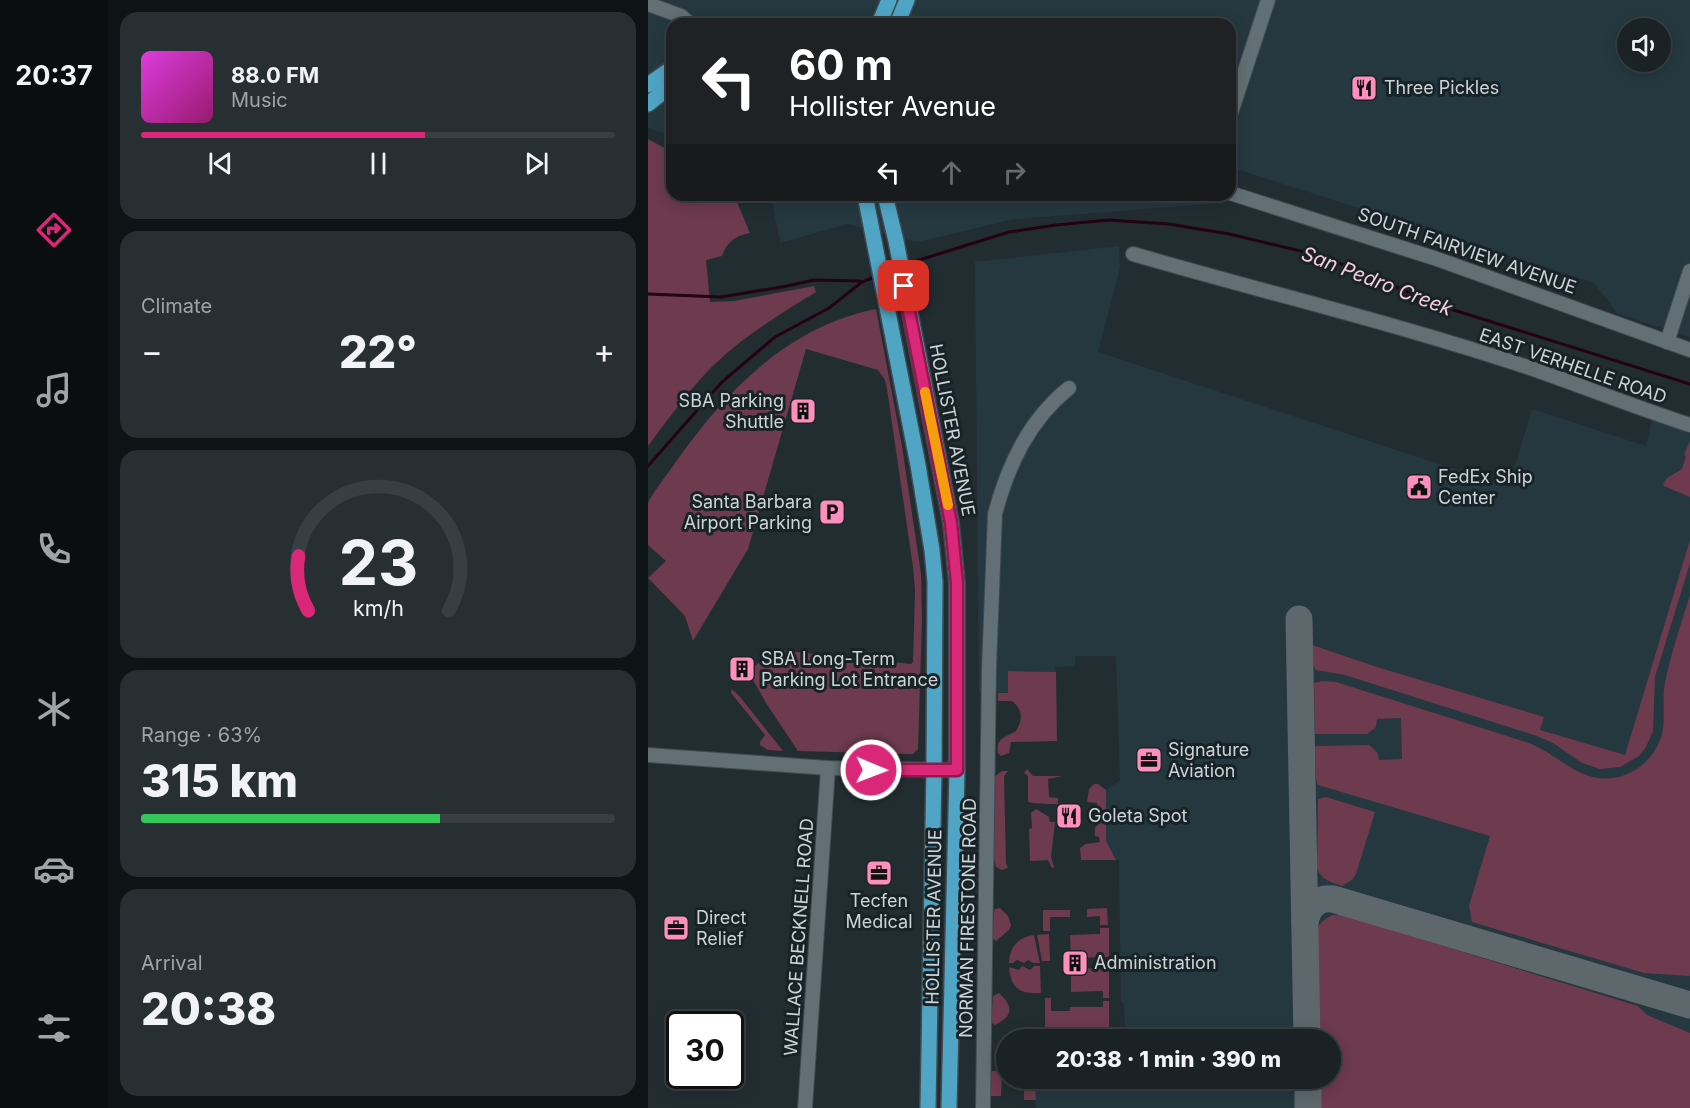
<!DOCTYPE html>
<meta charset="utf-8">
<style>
:root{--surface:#1a2226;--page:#272f32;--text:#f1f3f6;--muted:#9fa4a7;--line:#383f43;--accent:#db2777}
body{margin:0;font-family:Inter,sans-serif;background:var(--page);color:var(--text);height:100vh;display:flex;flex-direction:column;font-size:22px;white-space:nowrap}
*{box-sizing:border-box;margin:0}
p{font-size:20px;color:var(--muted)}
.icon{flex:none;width:33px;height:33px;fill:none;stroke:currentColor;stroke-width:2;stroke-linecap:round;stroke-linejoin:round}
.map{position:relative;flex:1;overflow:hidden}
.side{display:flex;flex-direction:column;gap:12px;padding:12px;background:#0e1315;width:540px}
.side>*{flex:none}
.banner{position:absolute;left:18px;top:18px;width:570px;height:183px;border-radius:18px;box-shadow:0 3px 15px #0003,0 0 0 2px var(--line);background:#202124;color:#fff;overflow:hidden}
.tools{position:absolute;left:969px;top:18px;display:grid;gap:12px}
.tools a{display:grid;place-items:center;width:54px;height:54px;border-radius:50%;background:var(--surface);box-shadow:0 3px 15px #0003,0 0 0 2px var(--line);font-size:30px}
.speed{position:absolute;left:18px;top:1011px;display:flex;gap:12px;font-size:30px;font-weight:700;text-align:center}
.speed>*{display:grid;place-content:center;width:78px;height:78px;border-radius:50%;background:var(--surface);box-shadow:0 3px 15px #0003,0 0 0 2px var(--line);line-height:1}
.speed .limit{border:3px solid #111;border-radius:9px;background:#fff;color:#111}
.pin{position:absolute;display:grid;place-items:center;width:51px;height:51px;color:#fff;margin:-26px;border-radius:12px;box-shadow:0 3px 9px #0006}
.me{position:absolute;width:66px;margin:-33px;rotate:91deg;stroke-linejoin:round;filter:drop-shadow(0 0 4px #0008)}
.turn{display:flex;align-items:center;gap:21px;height:126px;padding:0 24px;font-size:27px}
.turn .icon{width:78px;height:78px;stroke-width:2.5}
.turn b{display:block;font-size:42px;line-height:51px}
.lanes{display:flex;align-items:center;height:57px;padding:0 24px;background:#0003;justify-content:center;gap:30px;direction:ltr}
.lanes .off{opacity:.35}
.big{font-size:45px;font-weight:800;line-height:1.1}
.side .card{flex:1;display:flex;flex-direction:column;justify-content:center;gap:9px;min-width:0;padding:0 21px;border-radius:18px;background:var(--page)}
.side .dial{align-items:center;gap:0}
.dial svg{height:156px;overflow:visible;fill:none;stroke:var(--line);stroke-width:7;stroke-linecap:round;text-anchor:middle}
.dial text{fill:var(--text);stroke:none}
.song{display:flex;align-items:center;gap:18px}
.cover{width:72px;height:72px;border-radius:9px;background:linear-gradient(135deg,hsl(300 70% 55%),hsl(320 70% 35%))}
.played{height:6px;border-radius:3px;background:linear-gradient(90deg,var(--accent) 60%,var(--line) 60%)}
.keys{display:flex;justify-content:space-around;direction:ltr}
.heat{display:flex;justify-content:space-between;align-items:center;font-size:33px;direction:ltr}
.charge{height:9px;border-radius:4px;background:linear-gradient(90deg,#34c759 63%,var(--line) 0)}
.trip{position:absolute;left:348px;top:1029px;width:345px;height:60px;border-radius:30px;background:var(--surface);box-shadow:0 3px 15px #0003,0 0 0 2px var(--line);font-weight:800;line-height:60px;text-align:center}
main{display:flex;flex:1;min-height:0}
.menu{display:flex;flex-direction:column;width:108px;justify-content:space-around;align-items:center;background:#0a0e0f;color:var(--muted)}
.menu .icon{width:42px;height:42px}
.menu .active{color:var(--accent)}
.menu b{font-size:27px;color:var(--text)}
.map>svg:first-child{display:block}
</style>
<main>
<nav class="menu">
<b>20:37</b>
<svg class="icon active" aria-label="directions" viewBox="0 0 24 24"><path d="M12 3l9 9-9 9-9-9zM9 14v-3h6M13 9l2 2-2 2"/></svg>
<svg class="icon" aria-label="music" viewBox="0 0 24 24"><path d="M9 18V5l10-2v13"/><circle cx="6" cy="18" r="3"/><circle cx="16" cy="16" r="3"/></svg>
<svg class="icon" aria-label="phone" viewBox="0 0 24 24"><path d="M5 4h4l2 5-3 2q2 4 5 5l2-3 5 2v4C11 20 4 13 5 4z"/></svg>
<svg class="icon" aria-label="climate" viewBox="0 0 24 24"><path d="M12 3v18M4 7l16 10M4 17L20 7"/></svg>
<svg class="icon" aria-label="car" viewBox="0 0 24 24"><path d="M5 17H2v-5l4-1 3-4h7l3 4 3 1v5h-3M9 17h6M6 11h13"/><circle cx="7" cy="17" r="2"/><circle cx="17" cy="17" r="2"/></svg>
<svg class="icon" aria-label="filters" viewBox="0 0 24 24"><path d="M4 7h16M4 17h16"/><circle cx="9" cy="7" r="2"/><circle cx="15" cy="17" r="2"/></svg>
</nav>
<section class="side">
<div class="card">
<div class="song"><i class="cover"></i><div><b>88.0 FM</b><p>Music</p></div></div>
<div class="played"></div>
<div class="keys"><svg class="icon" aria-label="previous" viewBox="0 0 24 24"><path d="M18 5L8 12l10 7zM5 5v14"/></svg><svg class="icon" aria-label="pause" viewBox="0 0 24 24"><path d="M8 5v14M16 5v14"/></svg><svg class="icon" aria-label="next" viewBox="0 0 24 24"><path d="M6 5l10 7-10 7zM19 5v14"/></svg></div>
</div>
<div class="card"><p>Climate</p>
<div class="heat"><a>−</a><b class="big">22°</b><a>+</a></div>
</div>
<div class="card dial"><svg viewBox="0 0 100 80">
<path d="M14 69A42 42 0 1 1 86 69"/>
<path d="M14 69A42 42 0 0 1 9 41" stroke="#db2777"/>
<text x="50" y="56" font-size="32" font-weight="700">23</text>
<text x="50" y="72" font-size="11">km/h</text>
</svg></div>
<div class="card"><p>Range · 63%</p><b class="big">315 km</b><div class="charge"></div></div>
<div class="card"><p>Arrival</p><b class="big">20:38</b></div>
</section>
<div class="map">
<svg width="1042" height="1108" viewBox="0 0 1042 1108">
<rect width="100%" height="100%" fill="#222d32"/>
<g fill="#253840" fill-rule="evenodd">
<path d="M0 0H1042V337L970 314 946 283 585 168 582 177V24H24V136L0 128ZM980 28H1012V62H980Z"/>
<path d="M123 195H576L573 203 367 219 269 242 199 224 132 243Z"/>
<path d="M471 246 472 268 450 352 861 487 884 409 998 446 1004 419 1042 430V1108H388L387 1079 682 1078V1040L394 1039 400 1035 477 1034 476 1003H473L471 860H468L458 842V790L472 780 468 656H427V666L407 667 408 672 361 671 360 693 331 692 327 262Z"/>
</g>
<g fill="#6d3a4e">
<path d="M0 139 24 152V195H86L102 233C87 236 80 241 74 256L58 260 62 302 86 301 166 286 168 292C129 316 89 340 57 374 36 397 18 422 0 446Z"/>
<path d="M228 309 254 446 273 574 274 621 270 749 265 754H259L150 751 118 703 100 671 117 658 120 649 263 664 265 662 267 590 265 567 239 389 237 380 230 370 158 349 100 549 45 641 37 616 0 578 18 561 0 545C0 532 0 517 0 504 1 497 22 471 27 463 78 391 139 327 228 309Z"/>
<path d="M1042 441V497L1016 486 1015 484 1019 478 1034 469 1038 456 1036 455Z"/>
<path d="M1042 540V563L1007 677 1005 731 998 747 991 756 972 767 952 769 934 763 905 743 889 736 697 675 668 670 664 663V645L729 667 896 717 892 730 977 755Z"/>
<path d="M1042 595V976L996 973 824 922 821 906 842 836 670 785 668 779 667 747 669 746 721 745 729 752 731 760 754 759 753 718 729 719 728 727 719 734H667L666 683 674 681 688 682 881 743C904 752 923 772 945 777 977 785 1010 761 1015 729 1017 713 1014 698 1017 683 1023 653 1033 624 1042 595Z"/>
<path d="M360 671 408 672 409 741 363 742 361 753 353 756 350 753C347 738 358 737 368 731 375 719 375 710 364 701H350V693H360Z"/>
<path d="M84 689 93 698 135 751 120 750 112 745V742L117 735 83 693Z"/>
<path d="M379 769 385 776H414L400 779 401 797 410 798V804C399 804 391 804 380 802V776L376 773Z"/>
<path d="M354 771H360L356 776 358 863 360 868 354 870 348 867 344 850 346 777Z"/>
<path d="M446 784H450L458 790V841L468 860H433L432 848 438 844 452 842 451 837 447 836V828L451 823 449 803 439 802 441 789Z"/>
<path d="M678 797 727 812 708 874 704 880 694 886C683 882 673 880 669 868L670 799Z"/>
<path d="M388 809 401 817 402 822H407L403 857 406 867 404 868 400 860 382 861 381 829 384 828 383 813Z"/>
<path d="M352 908 360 916 363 925 361 930 348 941 344 938 346 912 347 909Z"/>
<path d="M459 908 460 925H452V916L439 917V909Z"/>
<path d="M395 910H422V917H402V931H395Z"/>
<path d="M684 915H694L990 1006 999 1015 1042 1033V1108H669V1079L682 1078V1040L668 1039C668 1016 662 945 670 927 673 921 678 919 684 915Z"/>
<path d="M452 928H461V957L423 958 422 935 452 934Z"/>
<path d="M401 934 402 961H394L389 935Z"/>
<path d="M386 935 392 963H385L380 960 376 963 369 960 365 963H361C361 948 370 937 386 935Z"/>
<path d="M374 966 382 970 386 966H392L393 993C372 994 363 989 361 967L371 970Z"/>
<path d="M452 968V970H461V998H455V991L423 992V969Z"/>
<path d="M351 993C366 1007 365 1016 347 1025L343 1022 345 996Z"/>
<path d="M397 998H403V1011H422V1007H455V1001H461V1034L400 1035 397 1038Z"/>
<path d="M344 1071H354L353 1096H341L342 1076Z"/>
<path d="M376 1079H387L388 1100H376Z"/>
</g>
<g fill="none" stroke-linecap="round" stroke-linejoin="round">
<g stroke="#250212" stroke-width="3">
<path d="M268 261 361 232 408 225 461 220 521 224 581 234 674 256 796 307 1042 384"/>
<path d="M0 294 73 297 139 286 166 280 212 281"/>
<path d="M0 466 74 382 127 337 181 308 214 282 224 278"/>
</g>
<g stroke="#5e686c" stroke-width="27">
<path d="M651 619 659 1040"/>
<path d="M657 922C660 907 669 897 685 899L1042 1005"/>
<path d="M660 1078V1108"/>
</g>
<defs>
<g id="minor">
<path d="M0 4 33 16 42 24"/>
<path d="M582 116 620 0"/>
<path d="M582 193 789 259 1042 350"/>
<path d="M485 254C619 293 755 325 888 370 939 388 990 408 1042 425"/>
<path d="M1019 342 1042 271"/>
<path d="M0 755 180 768 309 770"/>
<path d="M157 1108 180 768"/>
<path d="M335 1108 341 668 347 514C360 465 381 420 421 388"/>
</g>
<g id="major">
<path d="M231 24 241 0"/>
<path d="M249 24 259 0"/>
<path d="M0 85 24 68"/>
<path d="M0 104 24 85"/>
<path d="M217 195 270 465 284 550 287 582 286 769 280 1108"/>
<path d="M237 195 248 241 303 523 309 583V770L301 1108"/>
</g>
</defs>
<use href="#minor" stroke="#414a4f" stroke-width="16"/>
<use href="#major" stroke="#414a4f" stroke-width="18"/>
<use href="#minor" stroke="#626f75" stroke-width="14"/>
<use href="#major" stroke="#50a5c5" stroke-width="15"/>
</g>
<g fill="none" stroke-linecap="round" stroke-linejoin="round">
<defs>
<path id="route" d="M223 770H309V583L303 523 256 286"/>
</defs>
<use href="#route" stroke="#8e194d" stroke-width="15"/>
<use href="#route" stroke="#db2777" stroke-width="10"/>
<path stroke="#f59e0b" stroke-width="10" d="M277 392 300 505"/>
</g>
<defs>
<symbol id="restaurant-square" viewBox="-11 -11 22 22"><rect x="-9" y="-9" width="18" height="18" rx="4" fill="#fe8ebb" stroke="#182328"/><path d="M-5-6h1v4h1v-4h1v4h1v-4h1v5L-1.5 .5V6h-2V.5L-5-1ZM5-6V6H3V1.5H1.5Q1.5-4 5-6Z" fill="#111"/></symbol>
<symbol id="building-square" viewBox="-11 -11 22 22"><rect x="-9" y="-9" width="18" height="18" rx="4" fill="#fe8ebb" stroke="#182328"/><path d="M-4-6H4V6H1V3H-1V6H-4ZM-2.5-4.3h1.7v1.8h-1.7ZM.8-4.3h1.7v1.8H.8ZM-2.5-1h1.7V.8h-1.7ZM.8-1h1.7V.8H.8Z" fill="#111"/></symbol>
<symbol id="civic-square" viewBox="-11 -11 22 22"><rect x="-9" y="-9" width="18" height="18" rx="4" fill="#fe8ebb" stroke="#182328"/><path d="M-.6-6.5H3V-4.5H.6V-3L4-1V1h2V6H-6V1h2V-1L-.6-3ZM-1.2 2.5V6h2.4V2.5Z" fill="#111"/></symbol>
<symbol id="parking-square" viewBox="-11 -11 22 22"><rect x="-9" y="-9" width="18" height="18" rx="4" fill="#fe8ebb" stroke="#182328"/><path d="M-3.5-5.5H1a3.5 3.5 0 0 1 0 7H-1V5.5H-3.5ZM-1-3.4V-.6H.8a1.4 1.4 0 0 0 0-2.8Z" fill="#111"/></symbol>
<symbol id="office-square" viewBox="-11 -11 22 22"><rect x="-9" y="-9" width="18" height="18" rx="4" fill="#fe8ebb" stroke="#182328"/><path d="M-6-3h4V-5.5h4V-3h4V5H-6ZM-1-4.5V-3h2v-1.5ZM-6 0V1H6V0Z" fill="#111"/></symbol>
</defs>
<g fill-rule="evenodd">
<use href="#restaurant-square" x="701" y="73" width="30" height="30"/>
<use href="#building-square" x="140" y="396" width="30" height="30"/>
<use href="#civic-square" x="756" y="472" width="30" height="30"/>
<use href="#parking-square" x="169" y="497" width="30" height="30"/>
<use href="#building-square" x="79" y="654" width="30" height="30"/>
<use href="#office-square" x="486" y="745" width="30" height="30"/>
<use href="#restaurant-square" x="406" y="801" width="30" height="30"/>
<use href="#office-square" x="216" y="858" width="30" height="30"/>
<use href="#office-square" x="13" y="913" width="30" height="30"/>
<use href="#building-square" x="412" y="948" width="30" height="30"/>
</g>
<g text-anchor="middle" stroke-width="6" stroke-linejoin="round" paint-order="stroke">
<g font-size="18" fill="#cdd4d7" stroke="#182328" text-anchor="start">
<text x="736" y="94">Three Pickles</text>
<text x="136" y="407" text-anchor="end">SBA Parking<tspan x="136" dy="21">Shuttle</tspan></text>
<text x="790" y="483">FedEx Ship<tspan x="790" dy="21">Center</tspan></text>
<text x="164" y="508" text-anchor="end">Santa Barbara<tspan x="164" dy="21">Airport Parking</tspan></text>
<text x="113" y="665">SBA Long-Term<tspan x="113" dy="21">Parking Lot Entrance</tspan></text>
<text x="520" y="756">Signature<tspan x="520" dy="21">Aviation</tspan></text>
<text x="440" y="822">Goleta Spot</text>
<text x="231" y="907" text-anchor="middle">Tecfen<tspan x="231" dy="21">Medical</tspan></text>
<text x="48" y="924">Direct<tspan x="48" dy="21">Relief</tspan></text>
<text x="446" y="969">Administration</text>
</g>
<g font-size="18" fill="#cdd4d7" stroke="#182328">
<text transform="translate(819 251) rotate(19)" y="6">SOUTH FAIRVIEW AVENUE</text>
<text transform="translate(925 366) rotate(19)" y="6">EAST VERHELLE ROAD</text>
<text transform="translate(304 430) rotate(79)" y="6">HOLLISTER AVENUE</text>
<text transform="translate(286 917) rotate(-89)" y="6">HOLLISTER AVENUE</text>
<text transform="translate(320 918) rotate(-89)" y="6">NORMAN FIRESTONE ROAD</text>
<text transform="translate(151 937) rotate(-86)" y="6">WALLACE BECKNELL ROAD</text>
</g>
<g font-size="20" font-style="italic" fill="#fbccdc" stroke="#182328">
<text transform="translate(729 281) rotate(21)" y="7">San Pedro Creek</text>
</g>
</g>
</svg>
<div class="tools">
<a><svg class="icon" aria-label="sound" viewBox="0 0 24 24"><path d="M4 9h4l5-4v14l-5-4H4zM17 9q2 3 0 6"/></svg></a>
</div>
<div class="speed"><div class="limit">30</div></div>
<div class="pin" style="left:256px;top:286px;background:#d93025"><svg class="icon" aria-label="arrive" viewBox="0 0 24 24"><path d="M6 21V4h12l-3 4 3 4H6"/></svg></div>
<svg class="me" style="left:223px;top:770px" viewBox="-20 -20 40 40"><circle r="17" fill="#db2777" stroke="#fff" stroke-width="3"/><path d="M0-11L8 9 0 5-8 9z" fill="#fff"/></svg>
<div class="trip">20:38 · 1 min · 390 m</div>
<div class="banner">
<div class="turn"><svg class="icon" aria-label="left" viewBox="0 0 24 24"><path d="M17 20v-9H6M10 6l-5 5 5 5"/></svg><div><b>60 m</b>Hollister Avenue</div></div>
<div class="lanes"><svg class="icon" aria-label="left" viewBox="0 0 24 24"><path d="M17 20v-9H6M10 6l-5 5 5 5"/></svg><svg class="icon off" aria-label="ahead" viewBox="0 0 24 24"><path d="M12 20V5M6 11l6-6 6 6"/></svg><svg class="icon off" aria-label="right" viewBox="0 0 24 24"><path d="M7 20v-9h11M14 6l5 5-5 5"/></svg></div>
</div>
</div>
</main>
